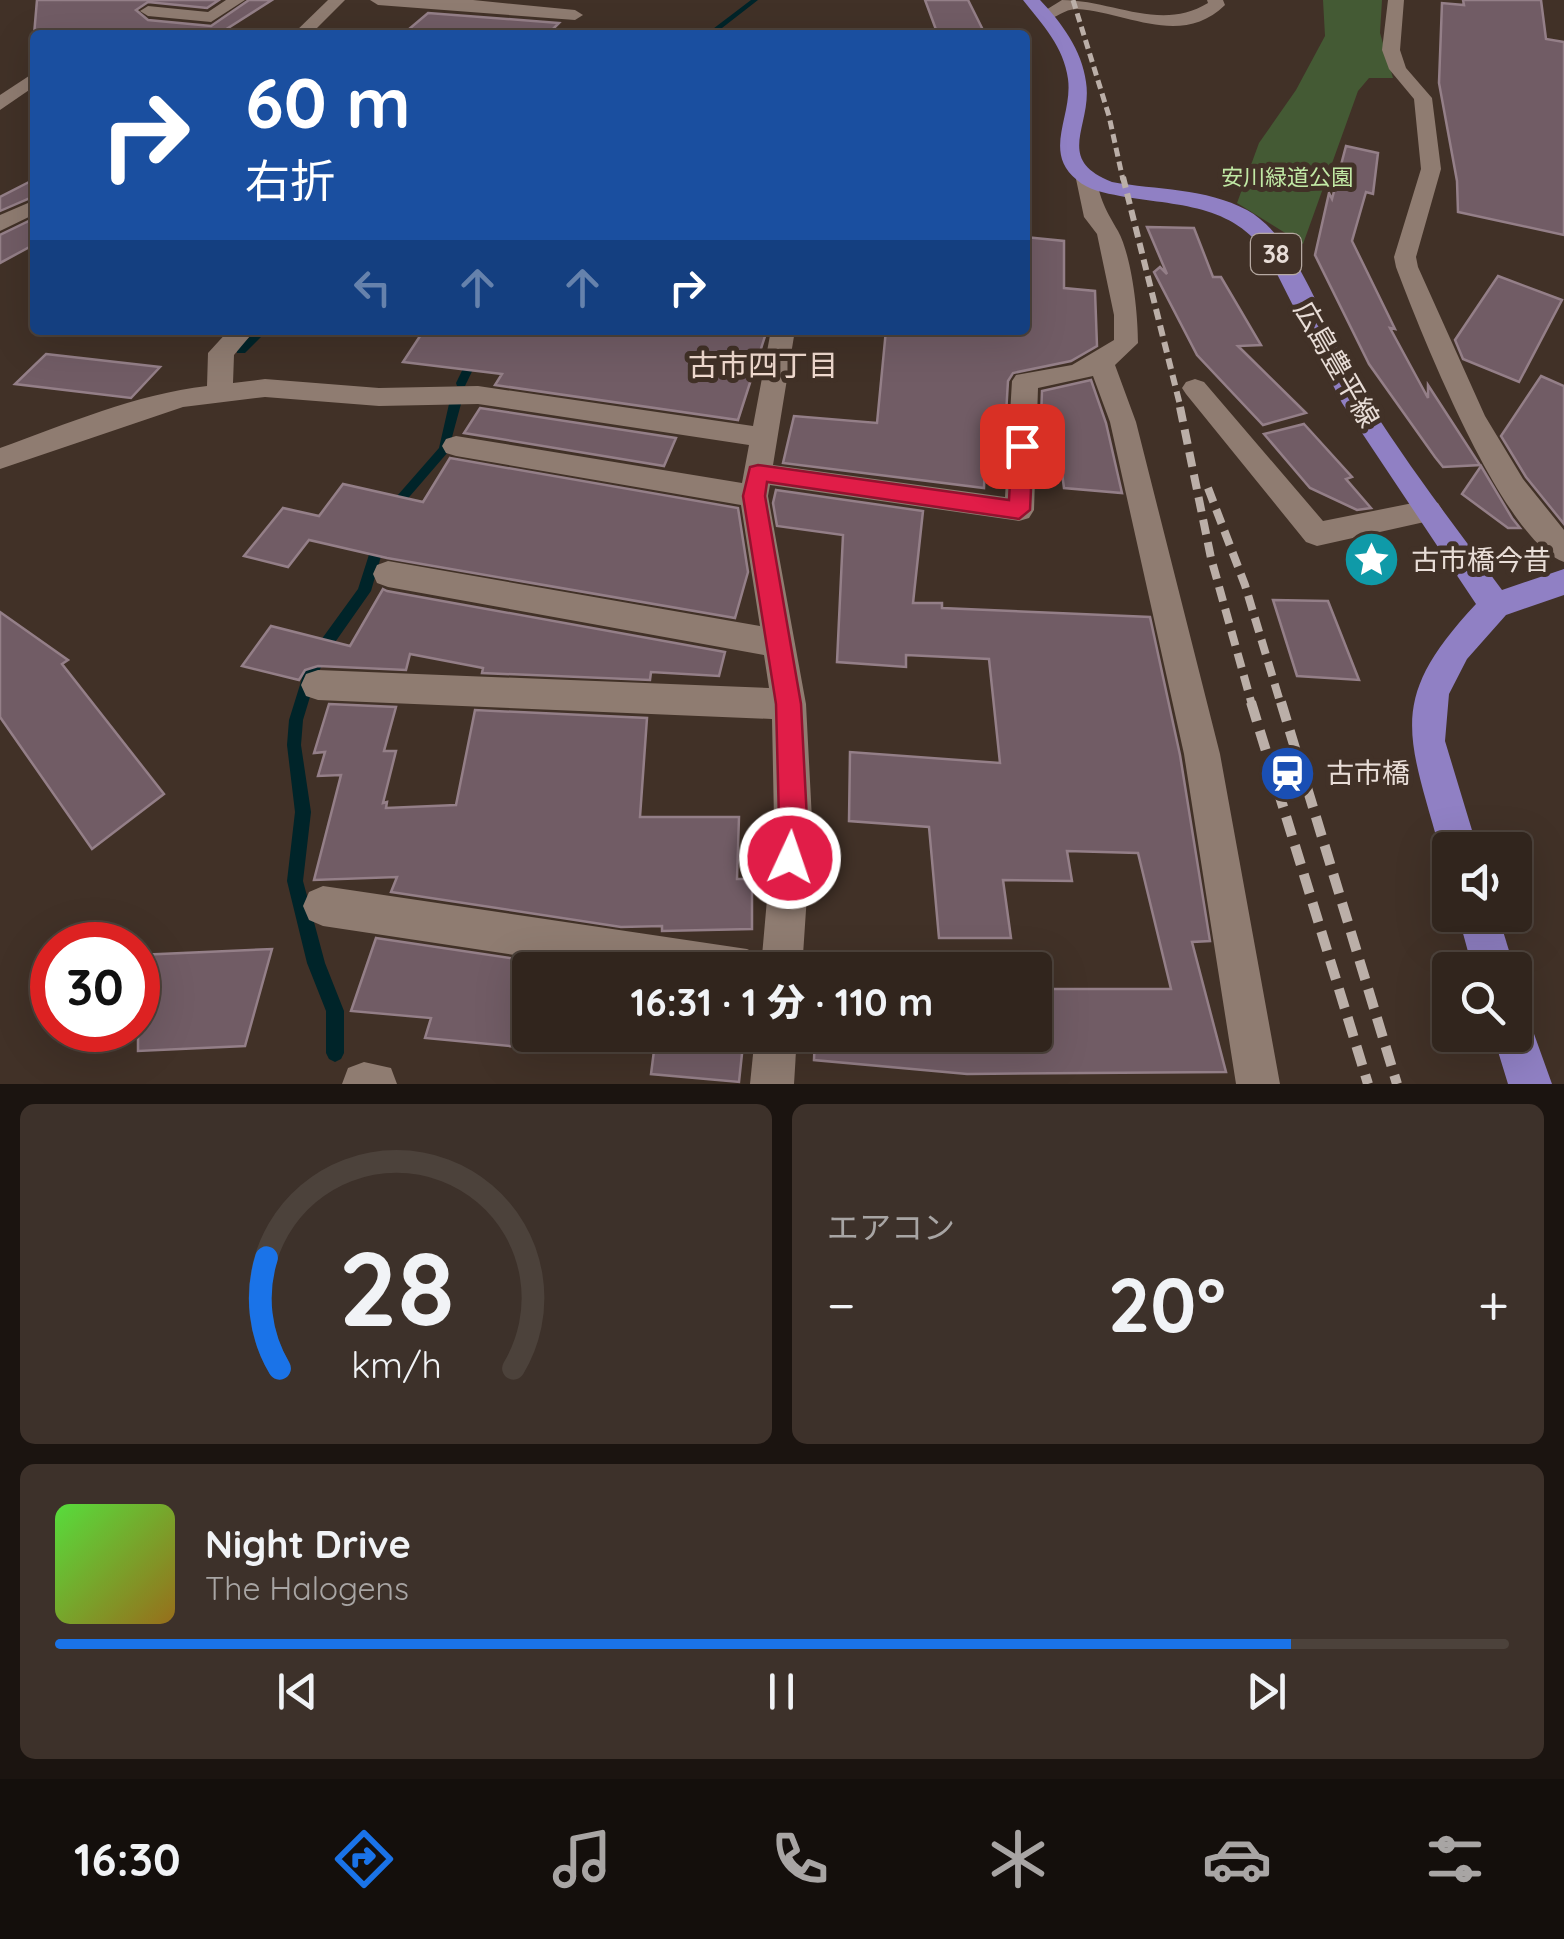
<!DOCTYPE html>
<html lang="ja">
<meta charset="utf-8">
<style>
:root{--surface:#31251d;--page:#3d312a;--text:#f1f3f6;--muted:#a8a5a4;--line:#4c423b;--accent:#1a73e8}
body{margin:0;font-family:Quicksand,"Noto Sans JP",sans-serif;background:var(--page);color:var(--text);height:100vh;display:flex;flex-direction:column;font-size:38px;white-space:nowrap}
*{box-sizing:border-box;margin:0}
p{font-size:32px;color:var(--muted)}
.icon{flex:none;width:55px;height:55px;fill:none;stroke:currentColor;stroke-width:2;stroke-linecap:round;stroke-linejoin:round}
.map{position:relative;height:1084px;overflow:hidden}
.sheet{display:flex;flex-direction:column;gap:20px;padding:20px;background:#1b1410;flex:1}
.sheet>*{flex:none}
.banner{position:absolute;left:30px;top:30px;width:1000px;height:305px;border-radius:10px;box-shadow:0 10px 40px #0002,0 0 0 2px var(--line);background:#1a4fa0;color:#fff;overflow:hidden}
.tools{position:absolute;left:1432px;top:832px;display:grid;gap:20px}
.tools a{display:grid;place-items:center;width:100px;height:100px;border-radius:10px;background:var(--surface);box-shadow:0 10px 40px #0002,0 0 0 2px var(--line);font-size:50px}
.speed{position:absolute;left:30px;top:922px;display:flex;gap:20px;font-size:50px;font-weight:700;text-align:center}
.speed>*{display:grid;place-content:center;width:130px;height:130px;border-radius:50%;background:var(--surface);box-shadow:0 10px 40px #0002,0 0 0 2px var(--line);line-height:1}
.speed .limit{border:15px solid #d22;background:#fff;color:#111}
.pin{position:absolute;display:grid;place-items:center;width:85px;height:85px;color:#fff;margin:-42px;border-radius:20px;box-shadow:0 5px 15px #0006}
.me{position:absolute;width:110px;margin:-55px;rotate:3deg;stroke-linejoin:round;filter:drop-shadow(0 0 8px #0008)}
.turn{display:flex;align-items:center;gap:35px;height:210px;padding:0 50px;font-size:45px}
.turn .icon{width:130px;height:130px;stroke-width:2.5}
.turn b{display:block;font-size:70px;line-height:85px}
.lanes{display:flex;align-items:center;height:95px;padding:0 50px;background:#0003;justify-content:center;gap:50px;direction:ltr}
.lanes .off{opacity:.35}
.big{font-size:75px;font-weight:800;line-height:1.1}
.sheet .card{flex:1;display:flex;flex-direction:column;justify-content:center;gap:15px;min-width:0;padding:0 35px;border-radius:15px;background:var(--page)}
.sheet .dial{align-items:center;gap:0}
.dial svg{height:260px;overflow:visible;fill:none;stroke:var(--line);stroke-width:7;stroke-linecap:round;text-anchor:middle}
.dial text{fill:var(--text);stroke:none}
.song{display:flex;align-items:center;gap:30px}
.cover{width:120px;height:120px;border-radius:15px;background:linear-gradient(135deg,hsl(110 70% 55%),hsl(40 70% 35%))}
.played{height:10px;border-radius:5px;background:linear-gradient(90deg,var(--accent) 85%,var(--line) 85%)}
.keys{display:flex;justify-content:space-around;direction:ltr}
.heat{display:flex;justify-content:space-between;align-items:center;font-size:55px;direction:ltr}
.sheet .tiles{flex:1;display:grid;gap:20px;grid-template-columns:1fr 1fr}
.card:last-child{grid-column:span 2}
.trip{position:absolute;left:512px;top:952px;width:540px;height:100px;border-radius:10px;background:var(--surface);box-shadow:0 10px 40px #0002,0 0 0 2px var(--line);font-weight:800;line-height:100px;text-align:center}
.tab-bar{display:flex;height:160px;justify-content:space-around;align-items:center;background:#140f0c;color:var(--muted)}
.tab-bar .icon{width:70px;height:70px}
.tab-bar .current{color:var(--accent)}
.tab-bar b{font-size:45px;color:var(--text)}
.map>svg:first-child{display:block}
</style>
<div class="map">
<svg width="1564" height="1084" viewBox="0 0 1564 1084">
<rect width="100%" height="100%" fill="#413127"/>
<path fill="#445a34" d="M1323 0H1382L1380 33 1393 78H1369L1358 91 1303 244 1237 203 1259 143 1296 90 1325 36Z"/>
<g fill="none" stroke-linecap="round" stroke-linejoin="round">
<g fill="#002429" fill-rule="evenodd">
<path d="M751 0H758L713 35H705Z"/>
<path d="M257 330H268L245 353H237V349Z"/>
<path d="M482 330H492L465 386H457L456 383Z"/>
<path d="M455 400 461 404 448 452 398 510H390L388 507 390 504 439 448 449 404Z"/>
<path d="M380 534 384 535 386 539 371 591 331 648 316 677 303 720 301 745 311 812 303 881 325 963 344 1011V1053L341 1059 335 1062 329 1059 326 1053V1011L307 963 287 881 295 812 287 745 289 720 304 672 321 640 358 589 374 539 376 535Z"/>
</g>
</g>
<g fill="#715c65" stroke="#947f88" stroke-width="2.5">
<path d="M37 0H219L207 8 148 2 136 10 148 20 211 26 249 0H272L217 35H34Z"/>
<path d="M925 0H968L985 34 938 35Z"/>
<path d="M1463 0H1541L1546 39 1564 42V235L1458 212 1457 181 1439 83 1442 3 1464 5Z"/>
<path d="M428 13 559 23 547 35H402Z"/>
<path d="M1346 146 1378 153 1373 194 1366 192 1352 241 1395 329 1390 328 1428 398V385L1480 465 1443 467 1435 457 1369 364 1315 255 1329 193 1332 199Z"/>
<path d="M35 179V196L0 211V197Z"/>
<path d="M35 218V244L0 263V235Z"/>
<path d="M1147 227 1194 228 1213 277H1221L1261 345 1238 346 1306 413 1263 425 1197 355 1154 272 1160 267 1167 274Z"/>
<path d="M1025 237 1064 241V288L1095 291 1097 346 1071 361 1013 373 1008 381 1003 465 985 463 984 488 783 463 794 416 877 423 886 330H1025Z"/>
<path d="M1498 276 1562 300 1519 382 1463 359 1455 340Z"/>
<path d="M424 330H767L738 420 495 385 502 374 403 362Z"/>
<path d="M46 354 160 367 131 398 15 384Z"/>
<path d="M1541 376 1564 386V524L1526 477 1501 436Z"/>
<path d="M1091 380 1106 423 1122 493 1064 488 1062 473 1039 470 1042 391Z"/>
<path d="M480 408 676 438 664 466 464 433Z"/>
<path d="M1304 424 1352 477 1346 479 1371 508 1357 510 1310 488 1264 434Z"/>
<path d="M450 458 738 508 748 572 735 618 387 558 309 540 288 567 244 556 283 508 319 516 343 484 423 502Z"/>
<path d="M1481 466 1512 518 1520 528H1508L1462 494Z"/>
<path d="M776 490 923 511 913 603H942V608L1150 617 1180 755 1210 941 1192 942 1226 1072 967 1074 814 1060 815 1035H1035V989H1171L1138 853 1067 851 1072 881 1003 880 1011 938H939L929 827 849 821 850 752 1000 763 989 659 906 655V667L837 662 843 535 777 526 773 503Z"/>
<path d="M383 589 387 591 725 652 719 676 651 672 650 680 482 673 483 668 410 654 406 670 318 666 305 670 299 680 242 666 271 626 350 646Z"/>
<path d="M1273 600 1328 601 1359 680 1297 676Z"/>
<path d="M0 612 68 660 62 664 164 794 92 849 0 717Z"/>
<path d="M329 704 396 707 384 751H396L383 803 387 802 386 808 456 805 475 710 647 718 640 817H739L737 879H752V929L662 931V926L621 927 391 892 397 877 314 880 341 775 318 776 325 752 314 753Z"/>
<path d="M376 938 583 969 530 970V1048L425 1038 431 1018 351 1011Z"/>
<path d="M272 949 245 1046 138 1051V955Z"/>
<path d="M656 1035H744L739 1082 651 1074Z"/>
</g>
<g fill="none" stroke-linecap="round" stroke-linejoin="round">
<g fill="#8f7c71" fill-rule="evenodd">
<path d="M226 0H245L211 22 148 16 140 11 148 6 208 12Z"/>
<path d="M328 0H345L310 35H292Z"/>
<path d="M370 0H473L575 10 583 15 575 20 378 5Z"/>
<path d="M1062 0C1112 0 1161 32 1208 3L1207 0H1223L1225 5C1181 48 1127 12 1077 9 1062 9 1056 21 1041 19V13Z"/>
<path d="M1388 0H1404L1400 50 1406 68 1432 98 1441 169 1416 257 1418 267 1485 416 1523 479 1564 530V562C1503 542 1419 328 1396 267L1394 257 1421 169 1414 99 1389 69 1382 50Z"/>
<path d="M35 72V86L0 110V95Z"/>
<path d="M1086 173 1096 179C1102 204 1106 210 1118 231 1132 257 1138 313 1138 343L1115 365 1136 422 1220 754 1280 1084H1236L1184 754 1110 422 1093 376 1038 388 1034 510 1029 518 1019 521 770 485 768 496 806 704 812 820 802 970H613L323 926 309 920 303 906 309 892 323 886 747 949 762 956 774 820 772 719 318 700 306 696 301 685 306 674 318 670 769 688 764 655 388 587 377 583 373 574 377 565 388 561 760 626 741 505 456 456 446 453 442 446 446 439 456 436 742 483 749 445 478 404 379 406 265 397 183 407 0 469V448C67 424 136 394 207 386L208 353 229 330H255L234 355 233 383 265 379 379 388 478 386 753 426 771 330H795L773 465 1005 497 1012 381 1016 375 1072 365 1114 340V315L1097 234 1084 217 1076 179Z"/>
<path d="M35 200V214L0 231V215Z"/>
<path d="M1195 379 1204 382 1323 521 1428 500 1438 503 1443 511 1438 519 1317 546 1306 542 1186 394 1182 388 1186 382Z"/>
<path d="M755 1035H797L794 1084H750Z"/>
<path d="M364 1062 391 1068 397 1084H342L348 1068Z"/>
</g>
<g fill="#9080c4" fill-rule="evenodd">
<path d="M1023 0H1040C1061 22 1082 50 1086 82 1093 126 1053 159 1112 182 1156 190 1206 188 1247 210 1301 240 1327 337 1360 389 1403 459 1453 524 1502 590L1564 569V595L1506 615 1467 659 1449 694 1445 741 1478 850H1450V865L1440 850C1408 734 1386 700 1476 604L1342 403 1269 258C1235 203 1177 206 1120 196 1105 193 1088 190 1077 180 1042 152 1073 116 1068 79 1064 47 1042 24 1023 0Z"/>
<path d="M1458 915H1498L1515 970H1473Z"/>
<path d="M1515 1014 1529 1020 1552 1084H1508L1493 1035H1515Z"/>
</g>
<path stroke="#bbafa8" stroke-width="5" stroke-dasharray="9 5" stroke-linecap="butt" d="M1073 0 1109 116 1123 180"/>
<path stroke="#bbafa8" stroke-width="6" stroke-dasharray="11 6" stroke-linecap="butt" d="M1123 177 1181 409"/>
<g stroke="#bbafa8" stroke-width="8" stroke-dasharray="15 8" stroke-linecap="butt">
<path d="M1180 407 1211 558 1252 705"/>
<path d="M1208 488 1245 585 1281 705"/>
</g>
<g stroke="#bbafa8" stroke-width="10" stroke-dasharray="20 10" stroke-linecap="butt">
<path d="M1251 702 1368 1084"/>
<path d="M1281 702 1397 1084"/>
</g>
</g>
<path fill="#e11d48" stroke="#92132f" stroke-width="2.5" d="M1022 438 1033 446 1030 510 1019 519 767 482 765 496 801 704 807 820 800 868 790 872 780 868 776 858 779 820 776 704 743 496 750 467 758 465 1009 500 1012 446Z"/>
<defs>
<symbol id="sight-disc" viewBox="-11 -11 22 22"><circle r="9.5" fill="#0f9aa8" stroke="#413127"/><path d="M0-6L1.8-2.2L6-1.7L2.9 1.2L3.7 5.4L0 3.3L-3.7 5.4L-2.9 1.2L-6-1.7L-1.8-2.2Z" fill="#fff"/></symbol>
<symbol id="station-disc" viewBox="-11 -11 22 22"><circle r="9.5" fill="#1a4fb4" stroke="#413127"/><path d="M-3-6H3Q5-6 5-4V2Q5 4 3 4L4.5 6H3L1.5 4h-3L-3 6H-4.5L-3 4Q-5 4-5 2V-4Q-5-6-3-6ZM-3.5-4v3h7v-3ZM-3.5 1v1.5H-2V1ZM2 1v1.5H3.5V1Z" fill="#fff"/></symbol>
</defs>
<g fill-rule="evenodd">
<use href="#sight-disc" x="1340" y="528" width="63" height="63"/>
<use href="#station-disc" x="1256" y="742" width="63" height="63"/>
</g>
<g text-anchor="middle" stroke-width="10" stroke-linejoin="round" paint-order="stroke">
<g font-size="22" fill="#c1e9a5" stroke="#413127">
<text x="1287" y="185">安川緑道公園</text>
</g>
<rect fill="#413127" stroke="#b6a9a2" stroke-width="2.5" x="1251" y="234" width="50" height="40" rx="8"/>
<g font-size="25" font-weight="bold" fill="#e8ddd7">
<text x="1276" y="263">38</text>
</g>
<g font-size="28" fill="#e8ddd7" stroke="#413127">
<text transform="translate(1337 364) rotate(60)" y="10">広島豊平線</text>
</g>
<g font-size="28" fill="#e8ddd7" stroke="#413127" text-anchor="start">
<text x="1411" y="570">古市橋今昔</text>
<text x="1326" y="783">古市橋</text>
</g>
<g font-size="30" fill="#f0dacf" stroke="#413127">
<text x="763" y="376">古市四丁目</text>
</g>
</g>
</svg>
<div class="tools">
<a><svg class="icon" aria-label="sound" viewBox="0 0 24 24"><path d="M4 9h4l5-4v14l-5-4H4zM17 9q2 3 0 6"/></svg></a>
<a><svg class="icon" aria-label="search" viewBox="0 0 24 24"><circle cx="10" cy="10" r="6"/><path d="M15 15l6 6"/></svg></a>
</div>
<div class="speed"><div class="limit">30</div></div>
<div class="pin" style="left:1022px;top:446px;background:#d93025"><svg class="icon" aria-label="arrive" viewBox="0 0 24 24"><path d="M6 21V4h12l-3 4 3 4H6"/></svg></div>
<svg class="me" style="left:790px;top:858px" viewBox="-20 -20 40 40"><circle r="17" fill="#e11d48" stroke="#fff" stroke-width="3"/><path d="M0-11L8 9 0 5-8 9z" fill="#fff"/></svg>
<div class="trip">16:31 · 1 分 · 110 m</div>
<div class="banner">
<div class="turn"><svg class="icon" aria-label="right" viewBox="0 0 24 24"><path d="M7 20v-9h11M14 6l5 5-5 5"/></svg><div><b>60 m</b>右折</div></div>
<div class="lanes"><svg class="icon off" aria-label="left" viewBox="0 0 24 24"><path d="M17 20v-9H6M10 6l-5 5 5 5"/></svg><svg class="icon off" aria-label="ahead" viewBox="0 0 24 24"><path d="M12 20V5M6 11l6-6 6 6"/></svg><svg class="icon off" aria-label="ahead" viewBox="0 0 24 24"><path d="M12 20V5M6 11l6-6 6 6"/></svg><svg class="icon" aria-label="right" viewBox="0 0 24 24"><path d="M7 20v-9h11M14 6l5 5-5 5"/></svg></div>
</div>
</div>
<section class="sheet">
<div class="tiles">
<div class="card dial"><svg viewBox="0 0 100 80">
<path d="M14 69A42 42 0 1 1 86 69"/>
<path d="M14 69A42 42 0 0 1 10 35" stroke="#1a73e8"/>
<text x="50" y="56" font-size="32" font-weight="700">28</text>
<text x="50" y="72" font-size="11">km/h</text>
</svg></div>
<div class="card"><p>エアコン</p>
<div class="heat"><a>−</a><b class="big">20°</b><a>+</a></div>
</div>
<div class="card">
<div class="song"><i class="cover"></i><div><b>Night Drive</b><p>The Halogens</p></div></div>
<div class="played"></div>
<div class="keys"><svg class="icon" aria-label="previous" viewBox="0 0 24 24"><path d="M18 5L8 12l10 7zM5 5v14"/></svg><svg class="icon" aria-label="pause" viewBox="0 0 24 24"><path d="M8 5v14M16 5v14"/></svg><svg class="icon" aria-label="next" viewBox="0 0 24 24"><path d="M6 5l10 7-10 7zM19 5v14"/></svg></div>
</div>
</div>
</section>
<nav class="tab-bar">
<b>16:30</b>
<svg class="icon current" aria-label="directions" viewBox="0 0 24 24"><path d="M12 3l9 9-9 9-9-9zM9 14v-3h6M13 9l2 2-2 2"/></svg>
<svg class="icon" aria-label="music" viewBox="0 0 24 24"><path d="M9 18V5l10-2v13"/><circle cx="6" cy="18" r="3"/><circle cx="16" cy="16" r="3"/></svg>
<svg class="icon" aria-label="phone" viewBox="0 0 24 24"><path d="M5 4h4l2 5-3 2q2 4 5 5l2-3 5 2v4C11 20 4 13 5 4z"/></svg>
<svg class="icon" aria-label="climate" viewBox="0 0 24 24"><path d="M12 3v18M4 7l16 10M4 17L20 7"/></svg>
<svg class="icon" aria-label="car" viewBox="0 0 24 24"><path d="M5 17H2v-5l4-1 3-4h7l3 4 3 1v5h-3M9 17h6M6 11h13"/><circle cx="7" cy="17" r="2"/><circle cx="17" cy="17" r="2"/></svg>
<svg class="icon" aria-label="filters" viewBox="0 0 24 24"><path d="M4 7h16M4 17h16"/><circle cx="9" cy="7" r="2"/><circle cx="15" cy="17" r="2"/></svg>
</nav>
